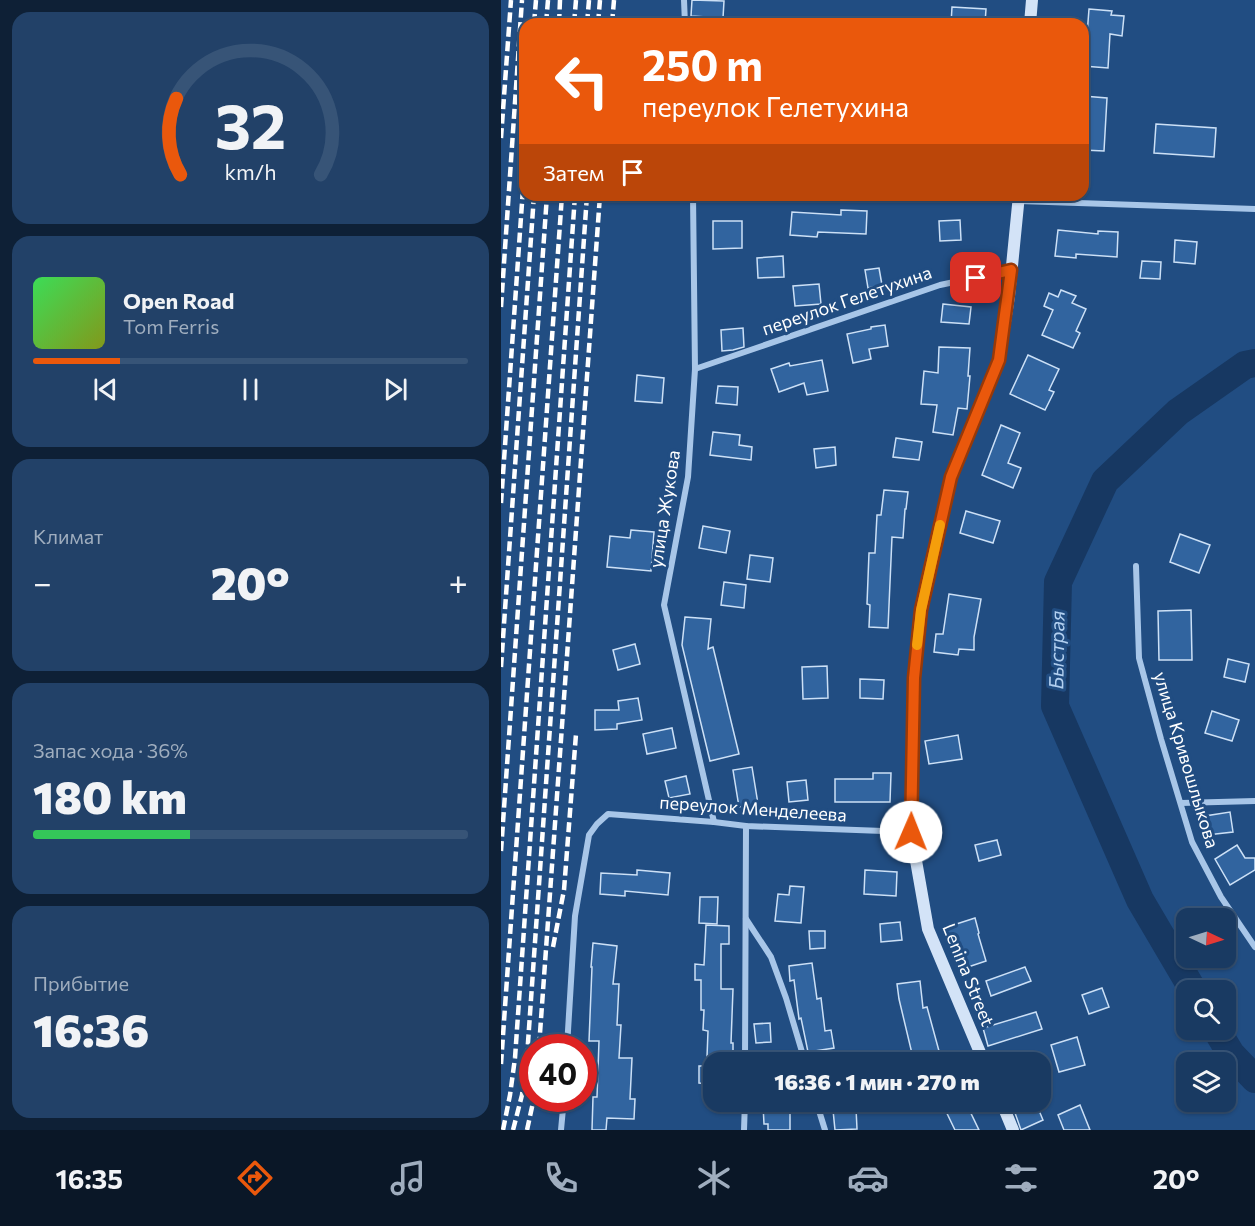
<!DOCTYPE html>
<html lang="ru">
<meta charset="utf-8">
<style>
:root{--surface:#193a62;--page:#224168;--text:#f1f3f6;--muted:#9fadbe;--line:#375477;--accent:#ea580c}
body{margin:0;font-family:Commissioner,sans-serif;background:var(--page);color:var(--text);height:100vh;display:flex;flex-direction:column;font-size:22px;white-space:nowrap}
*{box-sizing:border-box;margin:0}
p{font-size:20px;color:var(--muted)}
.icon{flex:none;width:33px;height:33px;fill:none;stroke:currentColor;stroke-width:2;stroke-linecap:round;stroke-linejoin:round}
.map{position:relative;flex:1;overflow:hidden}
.details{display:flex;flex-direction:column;gap:12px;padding:12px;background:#0e2036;width:501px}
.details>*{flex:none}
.top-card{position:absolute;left:18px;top:18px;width:570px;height:183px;border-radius:18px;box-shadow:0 2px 4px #0004,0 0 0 2px var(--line);background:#ea580c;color:#fff;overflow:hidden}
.needle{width:39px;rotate:94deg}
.tools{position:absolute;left:675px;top:908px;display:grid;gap:12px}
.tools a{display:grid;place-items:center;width:60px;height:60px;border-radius:12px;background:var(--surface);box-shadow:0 2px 4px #0004,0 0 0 2px var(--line);font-size:30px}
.speed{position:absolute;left:18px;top:1034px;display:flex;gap:12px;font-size:30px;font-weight:700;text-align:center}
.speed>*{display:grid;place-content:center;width:78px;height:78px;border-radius:50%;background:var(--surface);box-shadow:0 2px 4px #0004,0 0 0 2px var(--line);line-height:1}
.speed .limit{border:9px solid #d22;background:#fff;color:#111}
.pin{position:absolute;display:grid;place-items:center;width:51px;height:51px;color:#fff;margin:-26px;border-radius:12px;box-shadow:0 3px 9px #0006}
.me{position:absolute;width:66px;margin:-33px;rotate:1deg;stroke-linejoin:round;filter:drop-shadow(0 0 4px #0008)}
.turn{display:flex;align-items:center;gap:21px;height:126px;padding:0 24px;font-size:27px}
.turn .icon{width:78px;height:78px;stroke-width:2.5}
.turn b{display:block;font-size:42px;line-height:51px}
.then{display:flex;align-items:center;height:57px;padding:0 24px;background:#0003;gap:12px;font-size:22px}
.big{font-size:45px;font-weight:800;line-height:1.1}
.details .widget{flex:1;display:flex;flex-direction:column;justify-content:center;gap:9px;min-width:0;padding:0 21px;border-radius:18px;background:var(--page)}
.details .dial{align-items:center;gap:0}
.dial svg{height:156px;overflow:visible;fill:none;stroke:var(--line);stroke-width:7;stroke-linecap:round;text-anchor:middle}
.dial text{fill:var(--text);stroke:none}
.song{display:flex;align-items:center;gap:18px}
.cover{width:72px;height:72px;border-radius:9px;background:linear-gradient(135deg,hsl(130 70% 55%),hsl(70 70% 35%))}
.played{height:6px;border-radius:3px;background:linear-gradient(90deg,var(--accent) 20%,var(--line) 20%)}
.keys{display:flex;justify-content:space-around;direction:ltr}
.heat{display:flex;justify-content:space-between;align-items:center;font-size:33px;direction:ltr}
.charge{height:9px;border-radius:4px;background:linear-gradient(90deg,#34c759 36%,var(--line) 0)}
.trip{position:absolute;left:202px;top:1052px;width:348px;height:60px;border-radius:18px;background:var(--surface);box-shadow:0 2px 4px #0004,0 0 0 2px var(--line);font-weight:800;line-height:60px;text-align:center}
.tabs{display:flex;height:96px;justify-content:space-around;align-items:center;background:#0a1727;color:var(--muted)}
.tabs .icon{width:42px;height:42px}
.tabs .active{color:var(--accent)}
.tabs b{font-size:27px;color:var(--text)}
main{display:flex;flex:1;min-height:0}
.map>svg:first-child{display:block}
</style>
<main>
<section class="details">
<div class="widget dial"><svg viewBox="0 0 100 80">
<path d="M14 69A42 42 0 1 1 86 69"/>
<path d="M14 69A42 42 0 0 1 12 30" stroke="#ea580c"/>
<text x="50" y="56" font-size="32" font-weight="700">32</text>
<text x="50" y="72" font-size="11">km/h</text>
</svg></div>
<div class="widget">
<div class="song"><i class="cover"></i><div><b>Open Road</b><p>Tom Ferris</p></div></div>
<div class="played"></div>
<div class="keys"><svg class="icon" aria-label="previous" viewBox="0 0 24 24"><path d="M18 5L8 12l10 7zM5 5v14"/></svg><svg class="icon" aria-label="pause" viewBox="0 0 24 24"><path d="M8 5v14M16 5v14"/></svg><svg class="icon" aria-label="next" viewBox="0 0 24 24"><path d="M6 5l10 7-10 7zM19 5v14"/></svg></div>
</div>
<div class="widget"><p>Климат</p>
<div class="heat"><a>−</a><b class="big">20°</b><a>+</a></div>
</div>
<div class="widget"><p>Запас хода · 36%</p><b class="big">180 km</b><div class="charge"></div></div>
<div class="widget"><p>Прибытие</p><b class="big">16:36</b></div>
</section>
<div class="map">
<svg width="754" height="1130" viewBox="0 0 754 1130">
<rect width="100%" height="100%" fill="#214d82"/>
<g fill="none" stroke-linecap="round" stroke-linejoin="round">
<g stroke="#173862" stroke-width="28">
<path d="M692 990 639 900 554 706 557 582 604 481 677 412 744 365 754 363"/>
<path d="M715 1029 730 1054 754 1079"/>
</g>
</g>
<g fill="#31649f" stroke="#cce0f6" stroke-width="1.5">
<path d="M191 0 223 1 222 18 190 16Z"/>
<path d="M451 7 485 9 484 24H450Z"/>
<path d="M588 9 611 11 610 15 623 16 621 36 609 34 607 68 582 66V48H585Z"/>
<path d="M582 96 606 98 603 151 582 150Z"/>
<path d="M655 124 715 128 713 157 653 153Z"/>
<path d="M340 210 366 211 365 234 317 232 316 237 289 235 291 212 340 215Z"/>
<path d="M459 220 460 240 439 241 438 221Z"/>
<path d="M212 221H241V248L212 249Z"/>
<path d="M557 230 597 234V231L617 232 616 257 575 254V258L554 256Z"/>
<path d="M674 240 696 242 694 264 673 262Z"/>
<path d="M282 256 283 277 257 278 256 258Z"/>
<path d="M641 261 660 262 659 279 639 278Z"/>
<path d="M378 268 381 285 367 288 364 270Z"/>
<path d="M318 284 320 304 294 306 292 286Z"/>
<path d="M560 290 575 296 571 303 585 309 575 331 579 333 572 348 541 335 552 310 543 306 548 293 557 297Z"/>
<path d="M442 304 470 307 468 324 440 322Z"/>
<path d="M384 325 387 346 368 349 370 359 352 363 346 334 370 329V327Z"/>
<path d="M242 328 243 347 232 350 221 351 220 330Z"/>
<path d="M438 347 469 348 467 376H469L466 409 457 408 452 435 432 432 436 405 420 404 423 371 437 373Z"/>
<path d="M527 355 558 369 548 390 553 392 544 410 509 394Z"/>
<path d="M321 360 327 391 306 395 303 383 278 392 270 369 288 363 289 366Z"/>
<path d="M136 375 163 378 161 403 134 401Z"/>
<path d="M217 386 237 387 236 405 215 403Z"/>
<path d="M500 425 519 433 507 463 520 468 512 488 481 475Z"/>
<path d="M212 432 239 435 238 445 251 447 250 460 209 455Z"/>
<path d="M395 438 421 442 418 460 392 457Z"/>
<path d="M334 447 335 465 315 468 313 449Z"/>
<path d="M383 490 407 492 405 509H404L402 538 391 537 387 628 368 627 369 605 366 604 368 553H374L376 515H380Z"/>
<path d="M465 511 499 521 492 543 459 533Z"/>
<path d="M202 526 229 531 225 553 198 548Z"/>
<path d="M130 530 153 532 150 571 106 567 109 536 129 538Z"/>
<path d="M679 534 709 545 698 573 669 562Z"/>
<path d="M249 555 272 558 269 582 246 579Z"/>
<path d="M223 582 245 585 243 608 220 605Z"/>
<path d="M448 594 480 599 473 637V650L458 649 457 655 433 652 435 634H442Z"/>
<path d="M690 610 691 660H658L657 611Z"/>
<path d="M184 617 210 619 207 649 212 647 238 754 209 761 181 645Z"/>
<path d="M134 644 139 664 117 670 112 650Z"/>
<path d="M727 659 748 664 744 682 723 677Z"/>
<path d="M326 666 327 698 302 699 301 667Z"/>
<path d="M359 679 383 680 382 699 359 698Z"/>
<path d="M137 698 141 720 116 724V729L94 730V710H118L117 701Z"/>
<path d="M711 711 738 720 731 741 704 733Z"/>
<path d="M171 728 175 748 146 754 142 734Z"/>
<path d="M457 735 461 759 428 764 424 741Z"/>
<path d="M251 767 257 804 238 807 232 770Z"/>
<path d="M372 773H390L389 802H334V779H372Z"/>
<path d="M185 776 189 794 168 798 164 781Z"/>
<path d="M305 780 307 800 288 802 286 782Z"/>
<path d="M729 812 732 832 706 835 704 816Z"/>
<path d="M496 840 500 855 478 861 474 845Z"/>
<path d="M736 845 744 858H754V870L729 885 714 859Z"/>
<path d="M136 870 169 873 167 895 124 891V896L99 894 100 873 136 875Z"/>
<path d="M364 870 396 872 395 896 363 894Z"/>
<path d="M289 886 303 887 300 923 274 921 277 894 288 895Z"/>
<path d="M199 897H217L216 924 198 923Z"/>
<path d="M474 918 478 933 477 934 485 961 458 970 443 928Z"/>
<path d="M399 922 401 940 380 942 379 924Z"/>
<path d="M205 925 228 926V944H220V989H232L230 1043H232V1058L206 1057 207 1031 202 1030 203 1010H200V980H194V964L203 965Z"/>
<path d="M308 931H324V948L309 949Z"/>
<path d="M92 943 116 946 112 984H118L116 1025H120L118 1058H131L129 1099H134L133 1119 106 1118 105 1130H91L92 1097H96L98 1041H88L91 967H90Z"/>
<path d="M311 963 316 999 320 998 324 1031 330 1030 333 1048 307 1052 300 1018 298 1019 293 980 289 981 288 966Z"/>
<path d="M524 967 530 981 490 996 485 981Z"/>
<path d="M419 981 422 1008 426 1007 441 1062H413L398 999 396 984Z"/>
<path d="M601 988 608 1007 588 1014 581 995Z"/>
<path d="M535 1012 541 1029 487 1046 482 1028Z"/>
<path d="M269 1023 270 1042 255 1043 253 1024Z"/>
<path d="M576 1037 584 1065 558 1072 550 1045Z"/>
<path d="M198 1066H213V1084L198 1083Z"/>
<path d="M440 1101H464L478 1130H454Z"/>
<path d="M534 1101 542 1120 520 1130 513 1110Z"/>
<path d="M262 1105H289V1130H267V1124H263Z"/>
<path d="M579 1105 589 1130H563L557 1115Z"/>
<path d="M355 1108 356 1129 334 1130 332 1110Z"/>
</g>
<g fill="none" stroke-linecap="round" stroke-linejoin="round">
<g stroke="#a8c6e8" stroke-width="6">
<path d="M183 0 184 24"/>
<path d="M192 195 194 369 187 477 163 605 213 822"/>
<path d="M518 201 754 209"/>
<path d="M194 369 439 285 510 270"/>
<path d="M635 566 638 658 660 739 691 842 720 897 754 947"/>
<path d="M680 803 754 801"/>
<path d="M245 919 270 957 285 998 304 1062"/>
<path d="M66 1047 74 916 88 835 96 824 107 814 213 822 245 826 409 832"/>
<path d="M244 1062 245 826"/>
<path d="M315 1101 324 1130"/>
<path d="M60 1130 63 1098"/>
<path d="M243 1130 244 1101"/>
</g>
<g stroke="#d3e3f7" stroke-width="12">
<path d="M529 24 531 0"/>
<path d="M483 1062 427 929 410 832 413 678 420 610 450 477 498 360 508 296 518 195"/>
<path d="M500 1101 512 1130"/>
</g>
<g stroke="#fff" stroke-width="4.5" stroke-dasharray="10 4.5" stroke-linecap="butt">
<path d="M33 24 35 0"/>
<path d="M45 24 47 0"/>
<path d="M58 24 59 0"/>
<path d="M73 24 75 0"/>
<path d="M86 24 88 0"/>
<path d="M97 24 99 0"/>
<path d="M111 24 113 0"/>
<path d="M0 138 10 0"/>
<path d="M0 307 21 0"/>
<path d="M0 503 24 160"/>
<path d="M0 667 33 195"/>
<path d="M0 851 46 195"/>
<path d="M52 947 63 890 75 734"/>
<path d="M38 1047 99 195"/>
<path d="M0 1064 61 195"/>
<path d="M2 1130 9 1095 14 1058 74 195"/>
<path d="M12 1130 21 1095 26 1057 86 195"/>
<path d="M26 1130 33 1098"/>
</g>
</g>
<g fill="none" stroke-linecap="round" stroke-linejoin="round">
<defs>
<path id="route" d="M410 832 413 678 420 610 450 477 498 360 510 270 475 278"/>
</defs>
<use href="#route" stroke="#983908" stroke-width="15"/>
<use href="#route" stroke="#ea580c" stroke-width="10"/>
<path stroke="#f59e0b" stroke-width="10" d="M416 645 420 610 439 525"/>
</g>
<g text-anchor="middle" stroke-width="6" stroke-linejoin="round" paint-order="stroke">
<g font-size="18" fill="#fff" stroke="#214d82">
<text transform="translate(346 301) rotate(-19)" y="6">переулок Гелетухина</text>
<text transform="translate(164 509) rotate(-81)" y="6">улица Жукова</text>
<text transform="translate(685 760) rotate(73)" y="6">улица Кривошлыкова</text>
<text transform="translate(252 809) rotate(4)" y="6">переулок Менделеева</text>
<text transform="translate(467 975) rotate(68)" y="6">Lenina Street</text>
</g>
<g font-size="20" font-style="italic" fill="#b3d0f0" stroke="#214d82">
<text transform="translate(556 650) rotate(-89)" y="7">Быстрая</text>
</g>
</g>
</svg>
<div class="tools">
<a><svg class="needle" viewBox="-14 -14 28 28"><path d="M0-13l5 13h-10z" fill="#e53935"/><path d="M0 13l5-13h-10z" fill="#9fadbe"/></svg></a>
<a><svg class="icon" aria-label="search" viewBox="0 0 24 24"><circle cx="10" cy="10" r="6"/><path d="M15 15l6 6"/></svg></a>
<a><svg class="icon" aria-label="layers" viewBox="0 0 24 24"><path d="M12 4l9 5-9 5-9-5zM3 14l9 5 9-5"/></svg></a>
</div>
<div class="speed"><div class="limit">40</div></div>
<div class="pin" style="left:475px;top:278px;background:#d93025"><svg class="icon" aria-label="arrive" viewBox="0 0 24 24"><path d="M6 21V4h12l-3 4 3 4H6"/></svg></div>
<svg class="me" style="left:410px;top:832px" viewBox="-20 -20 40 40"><circle r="19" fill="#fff"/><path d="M0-13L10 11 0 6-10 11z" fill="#ea580c"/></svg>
<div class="trip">16:36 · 1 мин · 270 m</div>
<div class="top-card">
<div class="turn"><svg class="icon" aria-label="left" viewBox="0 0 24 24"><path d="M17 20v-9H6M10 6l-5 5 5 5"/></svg><div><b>250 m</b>переулок Гелетухина</div></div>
<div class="then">Затем<svg class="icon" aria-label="arrive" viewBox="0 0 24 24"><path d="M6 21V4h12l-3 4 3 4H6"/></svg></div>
</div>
</div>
</main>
<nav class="tabs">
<b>16:35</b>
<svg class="icon active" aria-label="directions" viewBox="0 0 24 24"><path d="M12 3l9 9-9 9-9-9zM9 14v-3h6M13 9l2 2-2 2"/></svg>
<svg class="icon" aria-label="music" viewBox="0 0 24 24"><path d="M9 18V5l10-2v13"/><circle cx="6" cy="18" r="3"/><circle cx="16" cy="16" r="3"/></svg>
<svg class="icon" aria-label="phone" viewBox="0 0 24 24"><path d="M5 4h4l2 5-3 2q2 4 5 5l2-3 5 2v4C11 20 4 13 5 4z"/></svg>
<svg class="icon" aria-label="climate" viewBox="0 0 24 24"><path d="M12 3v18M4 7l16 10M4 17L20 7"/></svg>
<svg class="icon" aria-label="car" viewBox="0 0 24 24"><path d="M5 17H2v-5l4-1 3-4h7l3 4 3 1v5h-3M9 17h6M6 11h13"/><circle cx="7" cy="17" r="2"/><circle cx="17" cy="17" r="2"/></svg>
<svg class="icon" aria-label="filters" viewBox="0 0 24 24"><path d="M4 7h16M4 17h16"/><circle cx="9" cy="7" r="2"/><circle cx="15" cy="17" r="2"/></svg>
<b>20°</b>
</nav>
